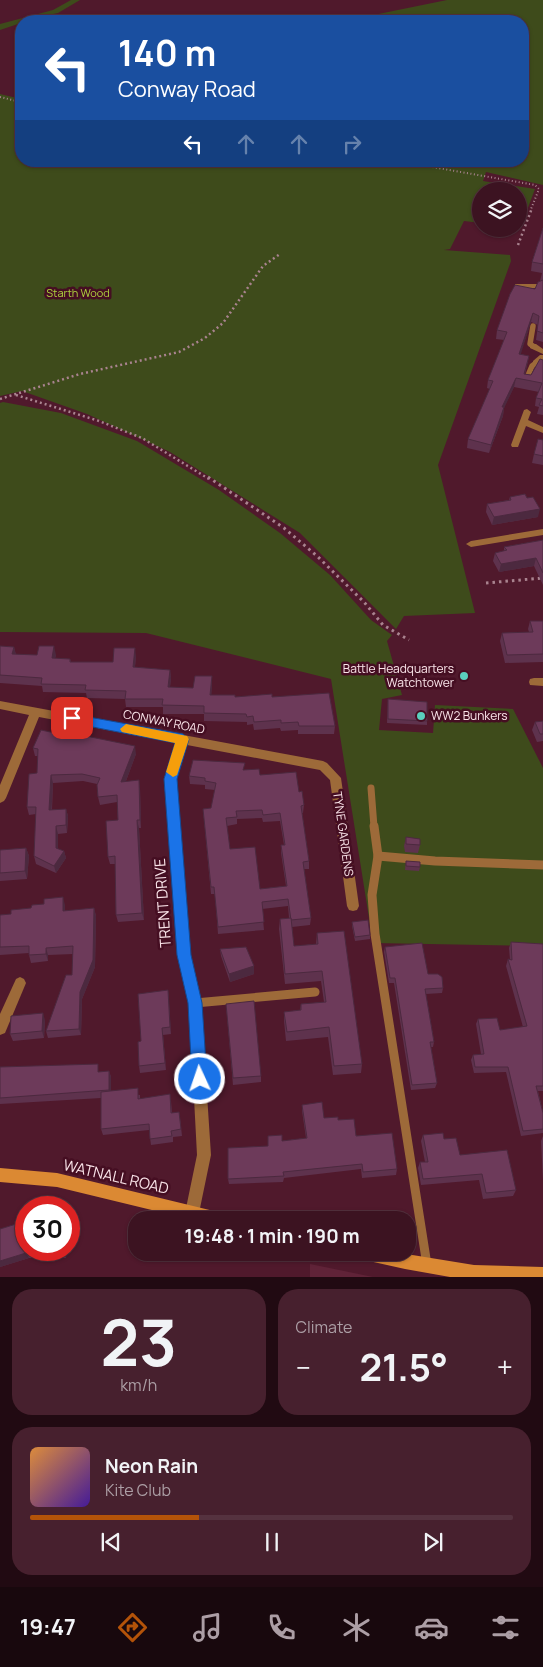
<!DOCTYPE html>
<meta charset="utf-8">
<style>
:root{--surface:#3c1321;--page:#47202e;--text:#f1f3f6;--muted:#ac9ea5;--line:#55323f;--accent:#b45309}
body{margin:0;font-family:Manrope,sans-serif;background:var(--page);color:var(--text);height:100vh;display:flex;flex-direction:column;font-size:19px;white-space:nowrap}
*{box-sizing:border-box;margin:0}
p{font-size:16px;color:var(--muted)}
.icon{flex:none;width:28px;height:28px;fill:none;stroke:currentColor;stroke-width:2;stroke-linecap:round;stroke-linejoin:round}
.map{position:relative;height:1277px;overflow:hidden}
.sheet{display:flex;flex-direction:column;gap:12px;padding:12px;background:#210a12;flex:1}
.sheet>*{flex:none}
.top-card{position:absolute;left:15px;top:15px;width:514px;height:152px;border-radius:20px;box-shadow:0 1px 4px #0004,0 0 0 1px var(--line);background:#1a4fa0;color:#fff;overflow:hidden}
.buttons{position:absolute;left:472px;top:182px;display:grid;gap:10px}
.buttons a{display:grid;place-items:center;width:55px;height:55px;border-radius:50%;background:var(--surface);box-shadow:0 1px 4px #0004,0 0 0 1px var(--line);font-size:25px}
.speed{position:absolute;left:15px;top:1196px;display:flex;gap:10px;font-size:25px;font-weight:700;text-align:center}
.speed>*{display:grid;place-content:center;width:65px;height:65px;border-radius:50%;background:var(--surface);box-shadow:0 1px 4px #0004,0 0 0 1px var(--line);line-height:1}
.speed .limit{border:8px solid #d22;background:#fff;color:#111}
.pin{position:absolute;display:grid;place-items:center;width:42px;height:42px;color:#fff;margin:-21px;border-radius:10px;box-shadow:0 2px 8px #0006}
.me{position:absolute;width:55px;margin:-28px;rotate:357deg;stroke-linejoin:round;filter:drop-shadow(0 0 4px #0008)}
.turn{display:flex;align-items:center;gap:18px;height:105px;padding:0 20px;font-size:22px}
.turn .icon{width:65px;height:65px;stroke-width:2.5}
.turn b{display:block;font-size:35px;line-height:42px}
.lanes{display:flex;align-items:center;height:48px;padding:0 20px;background:#0003;justify-content:center;gap:25px;direction:ltr}
.lanes .off{opacity:.35}
.big{font-size:38px;font-weight:700;line-height:1.1}
.sheet .widget{flex:1;display:flex;flex-direction:column;justify-content:center;gap:8px;min-width:0;padding:0 18px;border-radius:20px;background:var(--page)}
.sheet .dial{align-items:center;gap:0}
.dial b{font-size:65px;line-height:1}
.song{display:flex;align-items:center;gap:15px}
.cover{width:60px;height:60px;border-radius:8px;background:linear-gradient(135deg,hsl(30 70% 55%),hsl(260 70% 35%))}
.played{height:5px;border-radius:2px;background:linear-gradient(90deg,var(--accent) 35%,var(--line) 35%)}
.keys{display:flex;justify-content:space-around;direction:ltr}
.heat{display:flex;justify-content:space-between;align-items:center;font-size:28px;direction:ltr}
.sheet .tiles{flex:1;display:grid;gap:12px;grid-template-columns:1fr 1fr}
.widget:last-child{grid-column:span 2}
.trip{position:absolute;left:128px;top:1211px;width:288px;height:50px;border-radius:20px;background:var(--surface);box-shadow:0 1px 4px #0004,0 0 0 1px var(--line);font-weight:700;line-height:50px;text-align:center}
.dock{display:flex;height:80px;justify-content:space-around;align-items:center;background:#18080d;color:var(--muted)}
.dock .icon{width:35px;height:35px}
.dock .active{color:var(--accent)}
.dock b{font-size:22px;color:var(--text)}
.map>svg:first-child{display:block}
</style>
<div class="map">
<svg width="543" height="1277" viewBox="0 0 543 1277">
<rect width="100%" height="100%" fill="#50192c"/>
<path fill="#602338" d="M310 1264 373 1277H310Z"/>
<g fill="#3e4b1b">
<path d="M71 0H80L58 13 21 21V23L0 30V24L53 10Z"/>
<path d="M447 0H543V185L486 172 483 181 535 189 520 229 519 191H481V223L464 221 450 249 444 250 510 255 511 261 438 465 475 613 404 616 396 629 300 533 170 452 87 414 22 391 0 396V94L21 99V161H522V21H344Z"/>
<path d="M3 402 61 413 137 441 219 490 280 533 330 575 371 620 392 635 387 641 402 695 382 699 379 730 433 733 435 705 513 709 543 768V946L373 943 331 679 146 633 0 632V403Z"/>
</g>
<g fill="none" stroke-linecap="round" stroke-linejoin="round">
<g stroke="#a9838f" stroke-width="2" stroke-dasharray="1 2.5" stroke-linecap="butt">
<path d="M0 97 21 102"/>
<path d="M398 161 535 185 539 189 531 209"/>
</g>
<g stroke="#a9838f" stroke-width="2.5" stroke-dasharray="2 3" stroke-linecap="butt">
<path d="M518 245 532 208"/>
<path d="M16 395 99 421 142 438 209 479"/>
<path d="M0 399 80 374 179 352 205 338 223 323 263 266 280 254"/>
</g>
<g stroke="#a9838f" stroke-width="3" stroke-dasharray="2.5 4" stroke-linecap="butt">
<path d="M208 477 284 528 317 556 364 602 383 625 409 640"/>
<path d="M486 583 543 578"/>
</g>
<g stroke="#9d6a39" stroke-width="5.5">
<path d="M533 326 530 344 533 346"/>
<path d="M526 380 532 366 536 363"/>
</g>
<path stroke="#9d6a39" stroke-width="7" d="M371 788 374 827"/>
<g stroke="#9d6a39" stroke-width="9">
<path d="M374 826 378 856 372 895 375 934 427 1265"/>
<path d="M378 856 435 861 543 865"/>
<path d="M195 1003 315 992"/>
</g>
<g fill="#9d6a39" fill-rule="evenodd">
<rect x="515" y="284" width="28" height="4"/>
<path d="M530 344H536L543 349V354L530 348Z"/>
<path d="M540 355H543V361L539 365H533V361Z"/>
<path d="M527 409 531 412 528 420 543 427V433L526 426 518 447H512L511 445 524 410Z"/>
<path d="M543 529V535L471 547 466 544 471 541Z"/>
<path d="M534 678H543V686L530 685 529 682 530 679Z"/>
<path d="M0 701 323 761 327 763 341 778 359 906 357 910 353 911 349 910 347 906 330 780 320 770 187 745 176 779 190 955 201 1003 211 1155 199 1213 197 1218 192 1220 187 1218 185 1213 197 1155 189 1003 178 955 164 779 176 743 39 717 6 798 4 801 0 803V785L29 715 0 709Z"/>
<path d="M20 977 24 979 26 983 5 1033 0 1035V1014L16 979Z"/>
</g>
<g fill="#db8933" fill-rule="evenodd">
<path d="M0 1168 57 1173 222 1213 227 1215 229 1220H193L57 1187 0 1182Z"/>
<path d="M353 1252H394L474 1265 543 1267V1277H450L405 1269 360 1259 355 1257Z"/>
</g>
</g>
<g fill="#5e324d" fill-rule="evenodd">
<path d="M543 228V342L536 340 538 325 531 322 520 354 529 356 525 374 531 375 543 360V415L537 414 539 407 535 406 536 398 539 392 514 387 504 407 503 416 489 453 467 448 468 439 490 389 487 388 488 380 504 340 496 339 497 330 535 289 540 281 542 273 531 271 532 262Z"/>
<path d="M543 440V465L532 463 534 454Z"/>
<path d="M510 497 538 517 492 525 486 512 487 504 509 500Z"/>
<path d="M543 540V585L534 566 499 572 493 561 495 553 504 551V547Z"/>
<path d="M530 621H543V662L505 663 500 641 502 633 529 632 528 629Z"/>
<path d="M0 646 14 647 16 655H56L55 658 70 659 71 662H113L136 656 135 667 170 670 171 678 170 687 193 688 212 684 211 695 235 697H272L335 726 334 734H298V730L281 731 280 728 254 730 253 724 247 725V722L204 721V714H163V707H126L125 699 87 698 86 693 43 692 42 686 0 683Z"/>
<path d="M388 699 427 721V725L387 723Z"/>
<path d="M543 721V741L537 742 532 730 535 722Z"/>
<path d="M33 748 136 754 126 781 140 788 141 828H139L144 920 118 922 116 915 115 864H110L108 857 118 820 117 802 100 805 98 797 97 784 83 781 53 783 52 810 66 809 68 816 67 833 58 834V849L64 851 66 858 56 873 36 864 34 856 36 814 29 815 27 807 37 773 38 756H35Z"/>
<path d="M245 770 260 775 299 792 304 805 303 813H302L309 861V869H304L311 918 310 925 292 927 294 946 316 944 317 933 362 1064 361 1073 333 1075 328 1037 286 1041 284 1021V1012L300 1010 301 1004 324 1002 321 981 285 984 279 929 280 919 289 918 288 906 262 909 264 930 218 934 215 894H211L203 809 211 808 215 790 205 789V785L190 784 189 776ZM262 818 263 822 280 821 284 845H281V853L286 886 260 889 230 849 227 826 237 824V819Z"/>
<path d="M406 837 420 845 418 853 405 852 404 846Z"/>
<path d="M26 848 29 856 27 879 0 881V850Z"/>
<path d="M406 861 420 867 419 871 405 870Z"/>
<path d="M65 905V911L94 908 96 916 95 967 82 999 81 1035 48 1038 46 1031 72 975 73 954 48 955V961L31 963 29 955V953L0 955V915L11 914 31 908Z"/>
<path d="M352 922 370 935V939L355 941 352 926Z"/>
<path d="M511 942 543 944V1091H538L543 1113V1133L521 1136 506 1072 474 1073 471 1060 473 1055 481 1054 476 1024 478 1019 500 1030 523 1027 506 966 508 959 510 960 509 948Z"/>
<path d="M385 947 428 974 443 988 442 993 426 994 434 1042 433 1047H431L437 1083 435 1088 411 1090 394 983H389L384 952Z"/>
<path d="M220 949 254 966V974L230 982 221 956Z"/>
<path d="M168 990 171 1034 163 1035 166 1070 140 1073 139 1066 141 1041Z"/>
<path d="M226 1004 261 1076V1082L233 1085Z"/>
<path d="M45 1020 44 1038 13 1041 10 1034Z"/>
<path d="M0 1067 100 1072 109 1071 111 1077V1091L140 1095V1099L171 1101 172 1113 180 1118 182 1136 173 1137V1142L151 1145 149 1130 103 1135 101 1129V1098L0 1104Z"/>
<path d="M302 1105 324 1118 338 1120 397 1169 396 1175 362 1178 361 1169 284 1178 283 1182 229 1184 228 1179 268 1146 282 1141 306 1138 302 1111Z"/>
<path d="M423 1135 444 1139 460 1155 516 1190 513 1196 483 1199 479 1180 421 1185 418 1168 420 1162H425L421 1141Z"/>
<path d="M543 1136V1180L541 1141Z"/>
<path d="M0 1229 26 1250H67L66 1258H29L0 1267Z"/>
</g>
<g fill="#4c293f">
<path d="M533 313 531 322 518 363 519 354Z"/>
<path d="M516 378 514 387 501 415 502 407Z"/>
<path d="M504 407 503 416 489 453 491 445Z"/>
<path d="M540 509 538 517 492 525 494 517Z"/>
<path d="M536 558 534 566 499 572 501 564Z"/>
<path d="M54 646 56 655 54 666 52 658Z"/>
<path d="M14 647 16 655 12 654Z"/>
<path d="M135 648 136 656 134 675 133 667Z"/>
<path d="M170 670 171 678 169 695 168 687Z"/>
<path d="M212 676V684L211 703 210 695Z"/>
<path d="M135 746 136 754 123 789 121 782Z"/>
<path d="M51 775 53 783 51 818 49 810Z"/>
<path d="M139 780 140 788 141 828 140 820Z"/>
<path d="M66 809 68 816 67 833 66 825Z"/>
<path d="M137 820 139 828 144 920 142 913Z"/>
<path d="M56 826 58 834V856L56 848Z"/>
<path d="M26 848 29 856 27 879 25 871Z"/>
<path d="M64 851 66 858 56 873 54 866Z"/>
<path d="M63 897 65 905V918L63 911Z"/>
<path d="M94 908 96 916 95 967 82 999 81 1035 79 1029 80 992Z"/>
<path d="M46 948 48 955V961L46 954Z"/>
<path d="M254 966V974L230 982 229 974Z"/>
<path d="M168 990 169 998 171 1034 170 1027Z"/>
<path d="M43 1013 45 1020 44 1038 42 1031Z"/>
<path d="M162 1028 163 1035 166 1070 165 1063Z"/>
<path d="M109 1071 111 1077V1097L109 1090Z"/>
<path d="M64 1250H67L66 1258 63 1253Z"/>
<path d="M26 1253 29 1258 0 1267V1261Z"/>
</g>
<g fill="#6d3a5a" stroke="#4c293f" fill-rule="evenodd">
<path d="M543 228V264L532 262Z"/>
<path d="M543 280V333L537 331 539 316 533 313 519 354 529 356 524 374 531 375 540 359 543 360V406L539 405 542 399 536 398 542 383 516 378 502 407H504L491 445 468 439 493 381 488 380 507 332 497 330 510 294 515 285 535 289 538 282Z"/>
<path d="M538 439 543 440V456L534 454Z"/>
<path d="M525 494 527 498 533 497 540 509 494 517 487 504 511 500 510 497Z"/>
<path d="M543 540V573L536 558 501 564 495 553 507 550 504 547Z"/>
<path d="M530 621H543V654L507 655 502 633 533 632Z"/>
<path d="M0 646 14 647 12 654 37 655 39 646H54L52 658 70 659V662H113L114 648H135L133 667 170 670 168 687 193 688 195 676H212L210 695H235V697L272 694V697L329 693 335 726H299L298 722 281 723V720L254 722 253 716 247 717 246 714 204 713V706L162 705 163 699H125L126 691 85 690 86 685 41 684 42 678 0 675Z"/>
<path d="M388 699 427 702V721L388 719Z"/>
<path d="M543 721V734H540L535 722Z"/>
<path d="M41 730 74 737 76 734 135 746 121 782 139 780 140 820H137L142 913 116 915 115 856 108 857 106 821 118 820 117 795 98 797 97 785 100 778 82 774 51 775 49 810 66 809V825L56 826V848L64 851 54 866 34 856 36 807H27L29 774 37 773 38 749 33 748Z"/>
<path d="M193 760 245 763 243 770 259 769 260 775 296 772 299 792 302 791 304 805 301 806 309 861 303 862 311 918 291 920 288 899 262 902 264 922 218 927 214 887H211L203 809 211 808 216 783 205 781V778L189 776ZM262 810 263 815 280 813 285 845H281L287 886 260 889 255 847 230 849 226 818 237 817 236 811Z"/>
<path d="M406 837 420 839V845L406 844Z"/>
<path d="M26 848 25 871 0 873V850Z"/>
<path d="M406 861 420 862V867L406 866Z"/>
<path d="M63 897V911L94 908 93 960 80 992 79 1029 46 1031 66 975H72L73 946 46 948V954L29 955V946L0 947V915L11 914V910L31 908 32 905 44 904V899Z"/>
<path d="M291 918 294 946 318 944 317 933 344 931 362 1064 334 1066 329 1027 287 1032 284 1012 301 1010V1004L326 1002 322 971 285 974 280 919Z"/>
<path d="M368 920 370 935 355 937 352 922Z"/>
<path d="M511 942 543 944V1086H536L543 1113V1129L523 1131 508 1067H475L473 1055 484 1054 478 1019 497 1018 500 1030 527 1026 508 959 512 960Z"/>
<path d="M422 943 428 974H438L442 977 443 988 425 989 434 1042H430L437 1083 412 1085 395 978H390L385 947Z"/>
<path d="M246 947 254 966 229 974 220 949Z"/>
<path d="M168 990 170 1027 162 1028 165 1063 139 1066 138 1042 141 1041 138 994Z"/>
<path d="M254 1001 261 1076 233 1078 226 1004Z"/>
<path d="M43 1013 42 1031 10 1034 11 1016Z"/>
<path d="M98 1064V1072L109 1071V1090L0 1098V1067Z"/>
<path d="M138 1088V1099L170 1094 171 1113 179 1112 181 1129 171 1131 172 1136 150 1139 149 1124 101 1129V1092Z"/>
<path d="M322 1102 324 1118 338 1117V1120L354 1119 356 1136 392 1133 397 1169 363 1172 362 1164 283 1172 284 1176 228 1179V1148L268 1146V1136L282 1135V1141L307 1138 302 1105Z"/>
<path d="M443 1133 444 1139 456 1138 460 1155 507 1150 516 1190 486 1193 482 1174 423 1179 420 1162H428L423 1135Z"/>
<path d="M26 1221V1250H64L63 1253H26L0 1261V1229Z"/>
</g>
<path fill="#1a73e8" stroke="#114b97" d="M72 714 183 734 189 739 177 779 191 955 202 1003 207 1079 205 1085 200 1087 194 1085 192 1079 188 1003 177 955 164 779 175 743 72 723 66 718Z"/>
<path fill="#f59e0b" d="M126 724 187 736 189 739 177 775 173 777 166 772 175 743 122 732 120 729Z"/>
<g fill="#5acebd" stroke="#450e22" stroke-width="2">
<circle cx="464" cy="676" r="5"/>
<circle cx="421" cy="716" r="5"/>
</g>
<g text-anchor="middle" stroke-width="5" stroke-linejoin="round" paint-order="stroke">
<g font-size="11" fill="#add23d" stroke="#450e22">
<text x="78" y="297">Starth Wood</text>
</g>
<g font-size="12" fill="#fae4e9" stroke="#450e22" text-anchor="end">
<text x="454" y="673">Battle Headquarters<tspan x="454" dy="14">Watchtower</tspan></text>
<text x="431" y="720" text-anchor="start">WW2 Bunkers</text>
</g>
<g font-size="12" fill="#fae4e9" stroke="#450e22">
<text transform="translate(164 722) rotate(11)" y="4">CONWAY ROAD</text>
<text transform="translate(343 834) rotate(82)" y="4">TYNE GARDENS</text>
</g>
<g font-size="15" fill="#fae4e9" stroke="#450e22">
<text transform="translate(163 903) rotate(-94)" y="5">TRENT DRIVE</text>
<text transform="translate(116 1177) rotate(13)" y="5">WATNALL ROAD</text>
</g>
</g>
</svg>
<div class="buttons">
<a><svg class="icon" aria-label="layers" viewBox="0 0 24 24"><path d="M12 4l9 5-9 5-9-5zM3 14l9 5 9-5"/></svg></a>
</div>
<div class="speed"><div class="limit">30</div></div>
<div class="pin" style="left:72px;top:718px;background:#d93025"><svg class="icon" aria-label="arrive" viewBox="0 0 24 24"><path d="M6 21V4h12l-3 4 3 4H6"/></svg></div>
<svg class="me" style="left:200px;top:1079px" viewBox="-20 -20 40 40"><circle r="17" fill="#1a73e8" stroke="#fff" stroke-width="3"/><path d="M0-11L8 9 0 5-8 9z" fill="#fff"/></svg>
<div class="trip">19:48 · 1 min · 190 m</div>
<div class="top-card">
<div class="turn"><svg class="icon" aria-label="left" viewBox="0 0 24 24"><path d="M17 20v-9H6M10 6l-5 5 5 5"/></svg><div><b>140 m</b>Conway Road</div></div>
<div class="lanes"><svg class="icon" aria-label="left" viewBox="0 0 24 24"><path d="M17 20v-9H6M10 6l-5 5 5 5"/></svg><svg class="icon off" aria-label="ahead" viewBox="0 0 24 24"><path d="M12 20V5M6 11l6-6 6 6"/></svg><svg class="icon off" aria-label="ahead" viewBox="0 0 24 24"><path d="M12 20V5M6 11l6-6 6 6"/></svg><svg class="icon off" aria-label="right" viewBox="0 0 24 24"><path d="M7 20v-9h11M14 6l5 5-5 5"/></svg></div>
</div>
</div>
<section class="sheet">
<div class="tiles">
<div class="widget dial"><b>23</b><p>km/h</p></div>
<div class="widget"><p>Climate</p>
<div class="heat"><a>−</a><b class="big">21.5°</b><a>+</a></div>
</div>
<div class="widget">
<div class="song"><i class="cover"></i><div><b>Neon Rain</b><p>Kite Club</p></div></div>
<div class="played"></div>
<div class="keys"><svg class="icon" aria-label="previous" viewBox="0 0 24 24"><path d="M18 5L8 12l10 7zM5 5v14"/></svg><svg class="icon" aria-label="pause" viewBox="0 0 24 24"><path d="M8 5v14M16 5v14"/></svg><svg class="icon" aria-label="next" viewBox="0 0 24 24"><path d="M6 5l10 7-10 7zM19 5v14"/></svg></div>
</div>
</div>
</section>
<nav class="dock">
<b>19:47</b>
<svg class="icon active" aria-label="directions" viewBox="0 0 24 24"><path d="M12 3l9 9-9 9-9-9zM9 14v-3h6M13 9l2 2-2 2"/></svg>
<svg class="icon" aria-label="music" viewBox="0 0 24 24"><path d="M9 18V5l10-2v13"/><circle cx="6" cy="18" r="3"/><circle cx="16" cy="16" r="3"/></svg>
<svg class="icon" aria-label="phone" viewBox="0 0 24 24"><path d="M5 4h4l2 5-3 2q2 4 5 5l2-3 5 2v4C11 20 4 13 5 4z"/></svg>
<svg class="icon" aria-label="climate" viewBox="0 0 24 24"><path d="M12 3v18M4 7l16 10M4 17L20 7"/></svg>
<svg class="icon" aria-label="car" viewBox="0 0 24 24"><path d="M5 17H2v-5l4-1 3-4h7l3 4 3 1v5h-3M9 17h6M6 11h13"/><circle cx="7" cy="17" r="2"/><circle cx="17" cy="17" r="2"/></svg>
<svg class="icon" aria-label="filters" viewBox="0 0 24 24"><path d="M4 7h16M4 17h16"/><circle cx="9" cy="7" r="2"/><circle cx="15" cy="17" r="2"/></svg>
</nav>
